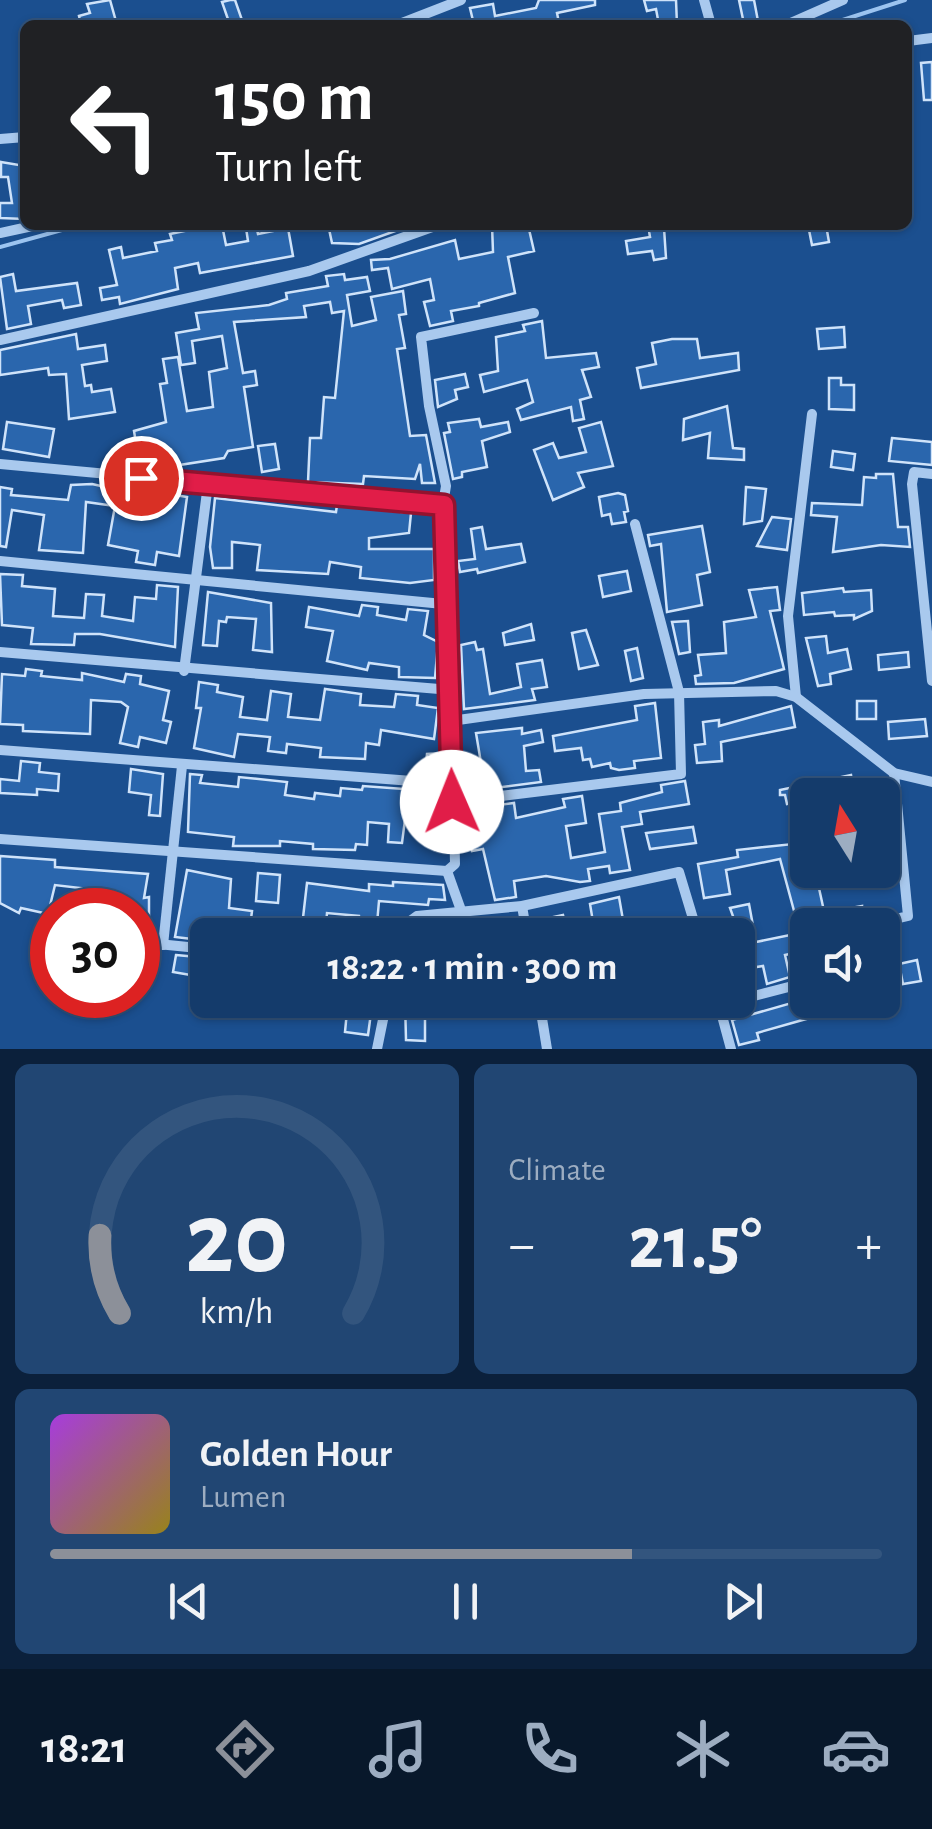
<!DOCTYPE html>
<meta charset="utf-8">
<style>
:root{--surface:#143b6b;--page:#214673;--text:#f1f3f6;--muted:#9dadc1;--line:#33557e;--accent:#8c9099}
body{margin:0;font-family:"Alegreya Sans",sans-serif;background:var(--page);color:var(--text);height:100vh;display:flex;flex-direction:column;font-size:38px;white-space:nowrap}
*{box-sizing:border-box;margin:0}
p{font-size:32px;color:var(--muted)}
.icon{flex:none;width:55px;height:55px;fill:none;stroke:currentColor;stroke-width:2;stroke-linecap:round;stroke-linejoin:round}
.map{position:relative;height:1049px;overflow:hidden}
.details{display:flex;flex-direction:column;gap:15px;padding:15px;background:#0b203b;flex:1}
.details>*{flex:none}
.top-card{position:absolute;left:20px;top:20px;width:892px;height:210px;border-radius:15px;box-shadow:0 2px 8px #0004,0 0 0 2px var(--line);background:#202124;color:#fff;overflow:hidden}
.needle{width:65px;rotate:349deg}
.tools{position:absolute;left:790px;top:778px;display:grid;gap:20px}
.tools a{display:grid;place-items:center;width:110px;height:110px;border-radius:15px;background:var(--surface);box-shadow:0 2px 8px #0004,0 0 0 2px var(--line);font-size:50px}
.speed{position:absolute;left:30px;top:888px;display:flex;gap:20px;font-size:50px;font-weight:700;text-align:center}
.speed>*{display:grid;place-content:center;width:130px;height:130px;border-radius:50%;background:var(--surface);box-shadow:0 2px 8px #0004,0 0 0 2px var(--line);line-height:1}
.speed .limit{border:15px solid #d22;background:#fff;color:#111}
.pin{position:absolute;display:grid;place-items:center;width:85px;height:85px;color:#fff;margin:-42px;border:5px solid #fff;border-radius:50%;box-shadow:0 2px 10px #0007}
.me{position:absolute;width:110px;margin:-55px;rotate:359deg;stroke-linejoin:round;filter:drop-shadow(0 0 8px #0008)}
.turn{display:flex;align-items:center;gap:35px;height:210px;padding:0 30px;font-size:45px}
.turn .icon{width:130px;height:130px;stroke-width:2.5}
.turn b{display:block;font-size:70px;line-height:85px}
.big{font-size:75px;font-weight:700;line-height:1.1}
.details .widget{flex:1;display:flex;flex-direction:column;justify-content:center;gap:15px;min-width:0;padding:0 35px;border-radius:15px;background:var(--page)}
.details .dial{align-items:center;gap:0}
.dial svg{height:260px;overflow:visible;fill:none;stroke:var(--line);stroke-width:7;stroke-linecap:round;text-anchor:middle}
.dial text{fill:var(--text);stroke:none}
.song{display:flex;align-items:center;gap:30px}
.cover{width:120px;height:120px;border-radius:15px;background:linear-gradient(135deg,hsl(280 70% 55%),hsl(50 70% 35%))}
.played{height:10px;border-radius:5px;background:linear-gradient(90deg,var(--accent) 70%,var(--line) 70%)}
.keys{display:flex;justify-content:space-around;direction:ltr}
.heat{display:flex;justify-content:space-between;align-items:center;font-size:55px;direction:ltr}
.details .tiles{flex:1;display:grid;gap:15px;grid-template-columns:1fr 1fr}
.widget:last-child{grid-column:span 2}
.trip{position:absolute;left:190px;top:918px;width:565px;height:100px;border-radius:15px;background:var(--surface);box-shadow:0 2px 8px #0004,0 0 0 2px var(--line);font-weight:700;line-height:100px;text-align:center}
.tab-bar{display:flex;height:160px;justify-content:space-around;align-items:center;background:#08182b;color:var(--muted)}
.tab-bar .icon{width:70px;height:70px}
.tab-bar .on{color:var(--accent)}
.tab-bar b{font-size:45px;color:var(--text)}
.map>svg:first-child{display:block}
</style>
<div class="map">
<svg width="932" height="1049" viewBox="0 0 932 1049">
<rect width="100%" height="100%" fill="#1b4f8f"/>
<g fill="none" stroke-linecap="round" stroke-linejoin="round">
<g stroke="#9cc4f0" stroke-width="4">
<path d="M827 25 905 0"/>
<path d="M0 247 80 225"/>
</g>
</g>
<g fill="#2a66ad" stroke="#cfe3fa" stroke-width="2.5">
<path d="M110 0 117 25H81L79 16 90 13 87 4Z"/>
<path d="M230 0H235L243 23 230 25 222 2Z"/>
<path d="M539 0H595V5L557 13 559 23 548 25H474L470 8 493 4 495 16 536 8Z"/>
<path d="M644 0H676L677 25H659L656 9 647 11Z"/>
<path d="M739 0H754L758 21 744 24Z"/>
<path d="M932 62V100H924L921 63Z"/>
<path d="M1 162 25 166V219L0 218V203H12L8 177H1Z"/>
<path d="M213 225H222L226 245 248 241 246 228 256 225 258 234 288 228 293 256 200 273 198 263 175 268 178 289 120 304 119 297 102 300 100 288 117 285 109 250 121 247 123 258 157 251 155 243 172 240 170 234Z"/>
<path d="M351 225H412L359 244 332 243 329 229Z"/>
<path d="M492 225H528L534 251 508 257 515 293 479 303V306L451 311 453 321 430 326 424 302 434 300 430 279 392 289 388 268 372 270 371 260 390 259 455 240 459 259 493 252Z"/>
<path d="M808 225H826L829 242 812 245Z"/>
<path d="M664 228 666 258 654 260 652 251 628 254 626 241 650 237 649 231Z"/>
<path d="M13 274 16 291 77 283 81 305 64 308 62 300 28 306 31 324 7 329 0 277Z"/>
<path d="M344 274 345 280 367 277 370 291 347 295 352 326 376 320 371 297 403 291 406 314 399 315 405 348 397 349 410 436 426 435 435 483H422L420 464 415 479 364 476 363 484 308 482 310 438H321L324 397 335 398 344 311 332 313 330 302 304 306 306 317 234 322 243 373 255 371 257 385 244 387 253 447 228 451 224 458 173 466 171 450 138 456 134 431 166 422 160 384 167 383 163 359 178 357 187 411 213 407 209 372 227 368 222 336 192 341 195 363 181 365 176 333 199 329 196 313 269 305 287 299 286 293 328 286 326 276Z"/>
<path d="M542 321 546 358 596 353 599 367 582 370 591 397 580 400 584 419 573 421 571 407 521 420 517 409 533 402 527 380 484 392 480 375 498 371 496 337 525 331 523 325Z"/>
<path d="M844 327 845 347 819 349 817 329Z"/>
<path d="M76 334 78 349 105 345 107 361 82 365 85 386 91 385 92 392 111 389 115 412 69 419 66 374 49 375 48 368 0 375V350Z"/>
<path d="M672 339H697L700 358 738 353 739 370 641 388 637 368 656 364 652 343Z"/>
<path d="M465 374 468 387 455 390 457 399 438 407 435 380Z"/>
<path d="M829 378H841V385H854V410L829 409Z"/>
<path d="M727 406 733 448 744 449V460L708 458 710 433 683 440 684 419Z"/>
<path d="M479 419 481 427 508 422 510 432 482 441 487 467 462 472V477L453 479 444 433 450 432 448 423Z"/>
<path d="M7 422 54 429 49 457 3 449Z"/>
<path d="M601 422 613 466 578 473 584 487 553 500 534 450 553 443 559 458 586 452 579 428Z"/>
<path d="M892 438 932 442V465L889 461Z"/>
<path d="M275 444 279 469 262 472 258 446Z"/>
<path d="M833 451 855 454 853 470 831 467Z"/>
<path d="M876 474H893L898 527H908L910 547 881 545 833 552 837 517 811 515 812 503 862 505 864 477 876 478Z"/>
<path d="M92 484 168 501 169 494 187 497 179 556 157 552 155 565 136 562 138 551 108 545 115 506 86 502 83 553 39 550 44 515 12 510 6 547 0 546V487L12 489 11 495 68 500 71 485Z"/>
<path d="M746 487 766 489 762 521 744 524Z"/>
<path d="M618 493 625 495 628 511 624 512 626 522 612 524 610 514 602 516 599 497Z"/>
<path d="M215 498 336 512 337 505 411 513 409 533 369 538V549H434V580L410 583 360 578 361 567 330 562 328 574 257 570 260 545 232 542V568H213L210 547Z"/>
<path d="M772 517 791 519 787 550 757 546Z"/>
<path d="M702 526 710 572 697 575 702 605 667 612 661 544 650 546 648 535Z"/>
<path d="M482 527 486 549 521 544 525 562 478 573 477 569 460 572 458 561 475 559 471 529Z"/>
<path d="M627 571 631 591 603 597 599 576Z"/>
<path d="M0 574 23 575 22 586 55 589 53 616 84 618 86 594 104 595 102 616 133 621 135 597 156 599 157 585 178 587 175 647 100 634H75L74 645 31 644 33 628 2 625Z"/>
<path d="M777 587 780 610 770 611 784 669 734 683 696 684 695 676 701 675 698 655 726 653 724 622 756 617 749 590Z"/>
<path d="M843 588 844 592 871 590 872 611 854 619V615L835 616 834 612 804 615 802 593Z"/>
<path d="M208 592 271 603 272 652 253 650 256 619 227 617 226 622 219 621 217 646 203 645Z"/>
<path d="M362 605 378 607 377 615 406 620 408 609 428 611 424 635 438 642 435 678 399 677V667L369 663 367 670 327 661 333 631 306 627 309 607 359 616Z"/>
<path d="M688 621 690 652 679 654 672 622Z"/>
<path d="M531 624 534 640 505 645 503 633Z"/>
<path d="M586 630 598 665 579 669 572 633Z"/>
<path d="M826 636 828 653 847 649 851 669 830 674 831 684 818 686 806 638Z"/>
<path d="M475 642 477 650 483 649 490 694 521 687 517 664 542 660 547 687 532 689 535 700 464 709 461 645Z"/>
<path d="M637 648 643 678 631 681 625 651Z"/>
<path d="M908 652 909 667 879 670 878 655Z"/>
<path d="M26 669 42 671 41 676 82 680V673L124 682 126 674 141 676 140 684 169 691 163 720 171 722 166 743 140 737 138 747 120 743 128 707 121 702 91 700 90 734 23 731V725L0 724 2 674 25 676Z"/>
<path d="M199 682 218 685 217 692 243 697 240 717 267 720 271 691 291 694 288 717 320 720 325 689 361 694 360 705 394 707 396 694 418 696 417 705 438 708 434 739 381 730 379 745 366 743 365 759 320 757 321 748 287 744 286 753 268 751 270 737 238 734 234 757 194 748 201 708H196Z"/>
<rect x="857" y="701" width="19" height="18"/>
<path d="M655 703 661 758 634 761 635 768 619 770 611 768 610 763 592 767 590 759 583 760 581 748 555 751 553 736 637 720 635 706Z"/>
<path d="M791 706 795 727 721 742 722 761 697 763 695 745 705 744 703 722 719 720V726Z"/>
<path d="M925 719 927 736 889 739 888 722Z"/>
<path d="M522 728V734L541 730 543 742 524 746 526 771 539 770 541 782 462 792V766L481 763 476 733Z"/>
<path d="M443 753 441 774 425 773 427 754Z"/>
<path d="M21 761 40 763 39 772 59 774 58 791 37 789V795L0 793V779L19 781Z"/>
<path d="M131 769 163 774 160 816 149 815 151 795 129 792Z"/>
<path d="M190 774 202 775 200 783 238 787 239 777 287 782 285 795 314 799 315 793 340 796 341 788 362 790 363 786 445 792V813L406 812 402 843 388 842 389 824 368 822 367 845 356 844 355 850 313 849V844L280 841V846H233L234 837 188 832Z"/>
<path d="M851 775 853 789 886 782 887 795H804L805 800 787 804 785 795H780V790Z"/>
<path d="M685 781 689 804 640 812 642 824 622 827 630 870 610 873 609 866 588 869 590 881 580 882 546 876 514 881 516 897 495 900 483 849 472 851 468 809 514 803 516 818 565 807 563 799 582 796 586 823 566 826 571 858 605 852 599 814 621 811 620 803 662 792 661 785Z"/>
<path d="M693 827 696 843 650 849 646 833Z"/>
<path d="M793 844 795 856 808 854V870H815L824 911 808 915V950L785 955 790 977 767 984 763 966 738 970V930L730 908 749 904 756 942 800 933 780 859 726 870 730 894 704 898 698 864 738 857 737 850Z"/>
<path d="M0 856 55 860V867L148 874 144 898 149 897V930L138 929V910H83L89 889 55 885 48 914 21 908 19 913 0 903Z"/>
<path d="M187 870 231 879 229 908 252 911 249 935 228 934 229 924 203 922 201 940 175 937Z"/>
<path d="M258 873 280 875 278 903 256 901Z"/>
<path d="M393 882 443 885 445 900 429 899 428 905 379 901 376 935H361L359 916 327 913 325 935H301L307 883 369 891V884L393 886Z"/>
<path d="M619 897 623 920 593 922 590 904Z"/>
<path d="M862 906 861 925H837L834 911Z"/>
<path d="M563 915 567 932 538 935 535 921Z"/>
<path d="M176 955 208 958V978L173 972Z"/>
<path d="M917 960 921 981 903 984 899 964Z"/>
<path d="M405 1000H436L438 1011 425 1013V1041L406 1040Z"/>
<path d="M802 1000 806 1019 757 1033 759 1040 739 1045 732 1020Z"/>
<path d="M347 1011 371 1013 368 1035 345 1032Z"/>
</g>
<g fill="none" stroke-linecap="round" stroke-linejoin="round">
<g stroke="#a9c9ee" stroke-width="10">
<path d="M704 0 711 25"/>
<path d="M397 25 461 0"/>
<path d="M786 25 843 0"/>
<path d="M908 41 932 38"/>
<path d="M0 139 25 137"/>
<path d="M0 233 37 225"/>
<path d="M0 340 309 271 438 225"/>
<path d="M0 464 443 505"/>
<path d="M932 474 914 472 912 484 932 681"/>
<path d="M0 561 443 604"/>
<path d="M0 652 451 690"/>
<path d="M184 671 208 484"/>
<path d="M796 697 788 616 812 414"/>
<path d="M451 721 644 694 776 691 796 697 894 773 932 782"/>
<path d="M0 750 452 784"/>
<path d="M452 802 681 774 679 692 635 524"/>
<path d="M0 839 447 871"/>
<path d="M447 871 455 864 451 690 443 604 442 510 446 486 429 406 421 337 534 313"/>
<path d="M447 871 462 913"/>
<path d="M522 906 527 935"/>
<path d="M870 925 908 916 894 773"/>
<path d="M400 935 402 927 417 916 522 906 679 872 698 935"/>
<path d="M138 942 208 949"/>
<path d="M163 945 182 766"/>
<path d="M539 1000 547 1049"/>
<path d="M718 1001 731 1049"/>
<path d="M719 1005 808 982"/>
<path d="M377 1049 387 1000"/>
</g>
</g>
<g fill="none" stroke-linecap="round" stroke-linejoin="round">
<defs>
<path id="route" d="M141 478 444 505 452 802"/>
</defs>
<use href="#route" stroke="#92132f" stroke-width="25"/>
<use href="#route" stroke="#e11d48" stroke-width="18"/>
</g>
</svg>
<div class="tools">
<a><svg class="needle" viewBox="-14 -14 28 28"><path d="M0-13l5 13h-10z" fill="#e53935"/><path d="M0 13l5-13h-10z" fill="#9dadc1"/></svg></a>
<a><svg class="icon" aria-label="sound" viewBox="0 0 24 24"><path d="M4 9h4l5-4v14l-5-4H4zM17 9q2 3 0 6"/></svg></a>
</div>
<div class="speed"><div class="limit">30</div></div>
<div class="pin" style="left:141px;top:478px;background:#d93025"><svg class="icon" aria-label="arrive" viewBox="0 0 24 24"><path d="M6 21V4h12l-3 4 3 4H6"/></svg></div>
<svg class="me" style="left:452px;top:802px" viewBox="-20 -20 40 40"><circle r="19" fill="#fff"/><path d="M0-13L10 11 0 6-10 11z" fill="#e11d48"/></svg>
<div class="trip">18:22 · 1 min · 300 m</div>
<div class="top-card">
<div class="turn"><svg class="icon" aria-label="left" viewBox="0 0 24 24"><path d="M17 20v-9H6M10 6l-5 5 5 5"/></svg><div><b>150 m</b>Turn left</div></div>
</div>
</div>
<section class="details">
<div class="tiles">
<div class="widget dial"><svg viewBox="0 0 100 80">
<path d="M14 69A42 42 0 1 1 86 69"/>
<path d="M14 69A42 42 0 0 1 8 45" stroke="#8c9099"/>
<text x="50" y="56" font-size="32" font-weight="700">20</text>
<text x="50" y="72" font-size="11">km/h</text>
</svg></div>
<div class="widget"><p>Climate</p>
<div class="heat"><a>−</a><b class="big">21.5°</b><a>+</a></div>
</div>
<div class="widget">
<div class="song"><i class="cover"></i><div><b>Golden Hour</b><p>Lumen</p></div></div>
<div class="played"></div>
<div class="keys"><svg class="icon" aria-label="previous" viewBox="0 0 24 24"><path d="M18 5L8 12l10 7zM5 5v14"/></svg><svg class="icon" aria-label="pause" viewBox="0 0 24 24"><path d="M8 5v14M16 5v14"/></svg><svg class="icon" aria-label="next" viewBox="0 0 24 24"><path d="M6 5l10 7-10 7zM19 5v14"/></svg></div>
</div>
</div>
</section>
<nav class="tab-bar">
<b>18:21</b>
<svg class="icon on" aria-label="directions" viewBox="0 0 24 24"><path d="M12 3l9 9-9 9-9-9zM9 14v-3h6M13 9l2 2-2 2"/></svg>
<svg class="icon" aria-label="music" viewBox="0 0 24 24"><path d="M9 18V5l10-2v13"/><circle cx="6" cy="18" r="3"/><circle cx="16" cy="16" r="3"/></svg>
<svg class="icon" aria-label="phone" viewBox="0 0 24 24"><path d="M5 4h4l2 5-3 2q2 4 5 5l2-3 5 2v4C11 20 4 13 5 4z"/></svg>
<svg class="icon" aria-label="climate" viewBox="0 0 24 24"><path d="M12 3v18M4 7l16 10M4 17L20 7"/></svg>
<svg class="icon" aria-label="car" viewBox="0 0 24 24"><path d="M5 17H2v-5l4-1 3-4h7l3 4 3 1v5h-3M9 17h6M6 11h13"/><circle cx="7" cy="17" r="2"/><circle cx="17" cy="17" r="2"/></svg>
</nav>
